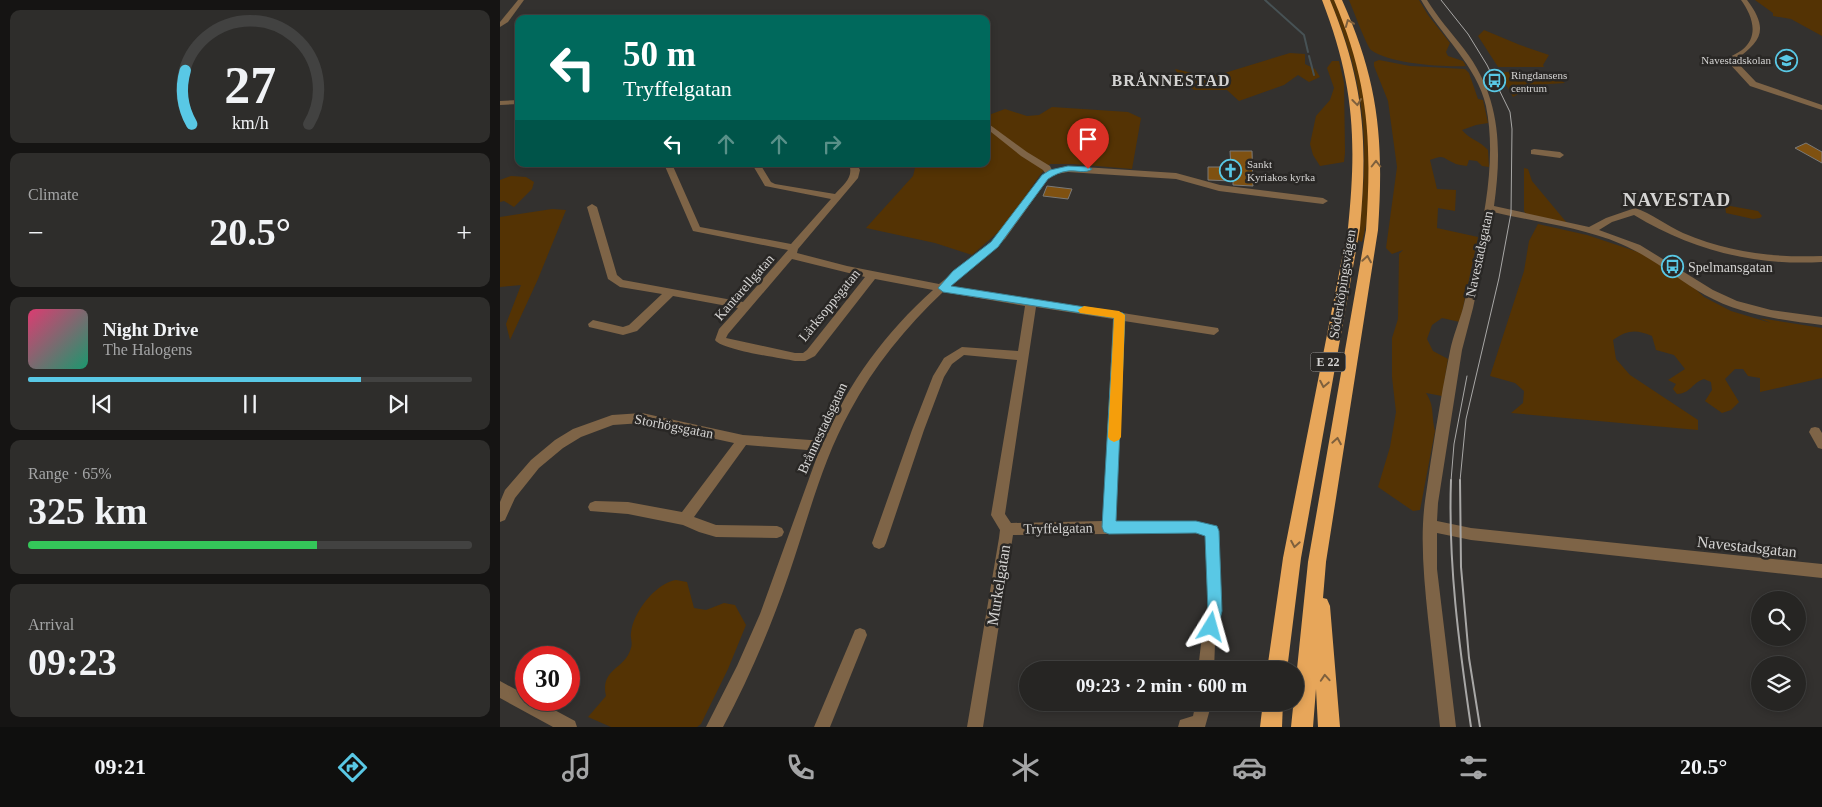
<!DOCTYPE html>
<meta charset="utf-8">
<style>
:root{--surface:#262523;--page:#2e2d2b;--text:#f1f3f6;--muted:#a4a5a6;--line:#424241;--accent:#59c8e5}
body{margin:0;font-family:"Times New Roman",serif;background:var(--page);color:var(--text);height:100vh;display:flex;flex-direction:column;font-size:19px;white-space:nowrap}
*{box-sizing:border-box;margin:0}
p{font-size:16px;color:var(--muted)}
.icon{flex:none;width:28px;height:28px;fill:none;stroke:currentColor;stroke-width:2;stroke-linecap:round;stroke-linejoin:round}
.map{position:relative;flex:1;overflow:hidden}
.side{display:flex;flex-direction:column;gap:10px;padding:10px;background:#151413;width:500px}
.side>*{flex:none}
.guide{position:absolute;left:15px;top:15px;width:475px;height:152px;border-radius:10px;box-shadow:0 2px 8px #0003,0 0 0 1px var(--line);background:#00695c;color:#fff;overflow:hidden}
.tools{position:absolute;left:1251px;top:591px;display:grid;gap:10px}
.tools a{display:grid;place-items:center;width:55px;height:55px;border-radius:50%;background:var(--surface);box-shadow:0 2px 8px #0003,0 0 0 1px var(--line);font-size:25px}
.speed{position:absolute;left:15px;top:646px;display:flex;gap:10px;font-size:25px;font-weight:700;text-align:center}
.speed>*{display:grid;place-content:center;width:65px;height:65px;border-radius:50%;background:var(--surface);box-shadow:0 2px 8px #0003,0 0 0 1px var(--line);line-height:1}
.speed .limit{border:8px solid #d22;background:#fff;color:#111}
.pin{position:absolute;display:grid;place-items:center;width:42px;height:42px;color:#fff;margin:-51px -21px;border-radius:50% 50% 50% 0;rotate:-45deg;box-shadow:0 0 5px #0007}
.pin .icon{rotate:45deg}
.me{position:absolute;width:55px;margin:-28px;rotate:8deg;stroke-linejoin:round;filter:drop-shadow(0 0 4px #0008)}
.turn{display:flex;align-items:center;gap:18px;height:105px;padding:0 25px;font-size:22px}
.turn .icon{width:65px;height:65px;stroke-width:2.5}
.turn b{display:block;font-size:35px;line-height:42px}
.lanes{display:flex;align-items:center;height:48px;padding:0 25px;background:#0003;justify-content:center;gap:25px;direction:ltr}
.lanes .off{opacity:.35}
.big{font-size:38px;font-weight:700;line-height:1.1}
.side .tile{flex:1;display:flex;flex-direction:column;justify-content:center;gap:8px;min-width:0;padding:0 18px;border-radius:10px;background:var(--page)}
.side .dial{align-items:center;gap:0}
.dial svg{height:130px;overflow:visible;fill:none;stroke:var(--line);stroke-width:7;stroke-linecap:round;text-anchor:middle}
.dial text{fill:var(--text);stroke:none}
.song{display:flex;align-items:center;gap:15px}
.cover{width:60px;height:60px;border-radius:8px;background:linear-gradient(135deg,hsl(340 70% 55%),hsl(160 70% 35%))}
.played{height:5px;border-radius:2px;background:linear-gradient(90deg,var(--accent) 75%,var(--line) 75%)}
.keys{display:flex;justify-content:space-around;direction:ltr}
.heat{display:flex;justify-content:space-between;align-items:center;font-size:28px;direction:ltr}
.charge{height:8px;border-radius:4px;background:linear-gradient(90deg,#34c759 65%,var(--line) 0)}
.trip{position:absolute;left:519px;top:661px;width:285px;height:50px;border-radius:25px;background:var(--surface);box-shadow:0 2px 8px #0003,0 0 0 1px var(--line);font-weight:700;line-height:50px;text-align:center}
.dock{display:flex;height:80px;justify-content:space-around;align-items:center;background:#0f0f0e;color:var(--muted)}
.dock .icon{width:35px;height:35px}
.dock .active{color:var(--accent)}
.dock b{font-size:22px;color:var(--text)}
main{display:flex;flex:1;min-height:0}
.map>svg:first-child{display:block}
</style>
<main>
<section class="side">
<div class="tile dial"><svg viewBox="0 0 100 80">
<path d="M14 69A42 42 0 1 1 86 69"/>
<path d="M14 69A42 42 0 0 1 10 36" stroke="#59c8e5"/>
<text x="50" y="56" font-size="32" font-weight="700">27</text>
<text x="50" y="72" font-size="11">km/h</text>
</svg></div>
<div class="tile"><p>Climate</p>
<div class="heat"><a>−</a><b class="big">20.5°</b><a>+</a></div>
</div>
<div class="tile">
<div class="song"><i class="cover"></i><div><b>Night Drive</b><p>The Halogens</p></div></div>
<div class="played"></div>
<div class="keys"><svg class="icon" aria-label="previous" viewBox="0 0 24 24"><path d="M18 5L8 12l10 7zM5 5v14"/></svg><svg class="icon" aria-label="pause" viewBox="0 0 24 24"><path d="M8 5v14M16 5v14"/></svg><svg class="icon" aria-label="next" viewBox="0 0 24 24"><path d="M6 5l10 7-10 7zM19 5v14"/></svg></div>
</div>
<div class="tile"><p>Range · 65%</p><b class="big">325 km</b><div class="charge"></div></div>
<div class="tile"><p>Arrival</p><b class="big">09:23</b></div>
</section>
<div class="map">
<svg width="1322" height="727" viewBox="0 0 1322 727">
<rect width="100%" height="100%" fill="#33312f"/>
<g fill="#543304">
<path d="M830 0H834C846 27 860 61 864 90 870 133 875 200 862 242L858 240C870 149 867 85 830 0Z"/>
<path d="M849 0H919L928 15 950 43 946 52 948 56 963 61 966 66C942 67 890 64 871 50 867 47 852 7 849 0Z"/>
<path d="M1255 0H1322V36L1291 19 1273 16V13Z"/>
<path d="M984 30 1020 45 1049 55 1043 65 1044 67H998L978 36Z"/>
<path d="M790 53 805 54V64L815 69 820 77 809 82 798 75 784 85 739 101 727 90H695L684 85 675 69 701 75H718Z"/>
<path d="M879 60 910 66 965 69 969 73 978 99 983 100 988 123 976 125 962 130C969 139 980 141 988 150L989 167 982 166 977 161 969 160 967 166C963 165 957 165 954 163 942 158 945 154 930 160L937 189 956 190 955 211 938 208 937 228 978 237 960 322 942 318 932 325 927 339 933 351 948 359 942 396 926 393C935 407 931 415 935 431L920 510 913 511 878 487 890 447 896 412 892 377V338L898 319 899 254 903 250 892 254 886 248 897 167 888 101 874 66V62Z"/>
<path d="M832 61H839L844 83 845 153 844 162 820 166 813 155 810 144 816 116 830 100 834 88 827 68Z"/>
<path d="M1005 72 1049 73 1065 83 1033 85 1013 97 1000 74Z"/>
<path d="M552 107 628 112 641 118 632 169 573 164H550L540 175 504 227 472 255 435 243 366 228 413 176 416 164H486V116L505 109 527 116 539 115Z"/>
<path d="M1024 168 1028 169 1032 181 1067 223 1026 214 1024 211Z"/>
<path d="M11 176 26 177 34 182 32 189 14 207 4 201 0 202V180Z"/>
<path d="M1225 205 1258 211 1262 216 1260 218 1253 219 1226 213Z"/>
<path d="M52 209 66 210 38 279 10 340 6 324 21 285 0 287V217Z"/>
<path d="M1038 224 1087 235 1141 253 1188 282 1204 297 1231 311 1271 323 1259 318 1322 328V378L1260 392V378L1248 376 1243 369H1235L1225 379 1239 402 1231 410 1222 413 1205 401 1212 390 1211 382 1204 379C1193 382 1190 394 1177 394L1173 389 1176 384 1168 380 1185 369 1174 355 1156 350 1152 336C1136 329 1127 330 1113 340L1116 359 1130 375 1198 420V430L1011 413 1023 403 1024 391 1015 383 990 376 1024 271 1029 241Z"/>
<path d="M176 580 187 582 194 608 206 610 224 603 235 605 246 625 228 669 201 724 197 727H111L88 717 106 696C100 668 125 670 131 648 133 643 130 637 131 633 133 612 156 583 176 580Z"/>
</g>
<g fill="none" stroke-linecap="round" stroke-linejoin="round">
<g stroke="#475255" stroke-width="2">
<path d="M765 0 804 35 808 52"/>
<path d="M809 56 814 75"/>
</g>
</g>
<g fill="#7f5111" stroke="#7b7976">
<path d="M1306 143 1322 152V163L1295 148Z"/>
<path d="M730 151H752L753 186 733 185V181L708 180V167H731Z"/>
<path d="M547 186 572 189 568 199 543 196Z"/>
</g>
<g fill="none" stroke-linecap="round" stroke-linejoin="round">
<g fill="#7e6447" fill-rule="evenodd">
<path d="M18 0H24L8 22 0 27V22Z"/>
<path d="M921 0H927C938 18 951 32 964 49 1001 97 1002 149 994 206L1089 227 1106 218 1135 208C1151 213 1167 226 1183 233 1228 252 1273 258 1322 256V262C1254 266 1192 250 1134 215L1112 222 1099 230 1140 245 1213 290 1237 301 1271 310 1322 317V325C1282 320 1241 315 1205 295 1177 279 1152 257 1121 244 1081 227 1035 222 993 212L973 308 962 350 938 503 937 521 971 528 1322 564V578L971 540 937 533V569L956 727H940C936 691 932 654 928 618 924 579 920 539 925 501 932 451 940 400 950 351 953 336 959 322 963 308 978 246 999 169 986 106 977 66 940 34 921 0Z"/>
<path d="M1241 0H1247C1269 29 1262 41 1235 60L1256 82 1322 105V110L1250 86 1228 62V58C1233 55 1238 53 1242 50 1260 36 1252 15 1241 0Z"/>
<path d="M19 100V104L0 105V101Z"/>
<path d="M486 122 527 152 550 166 552 170 568 166 676 173 720 185 823 198 828 201 823 204 719 191 676 179 568 172 556 174 548 179 505 239 450 286 718 328 719 331 714 335 624 321 616 521H695L717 527 719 531 722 611 715 644 714 670H698L701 644 708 611 705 536 695 533 513 535 483 727H467L499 538 500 530 491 515 517 360 464 355 452 364 444 377 424 430 386 543 384 547 379 549 374 547 372 543 412 430 433 376 444 358 462 347 518 351 525 306 443 292C406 327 374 366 350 411 322 461 308 519 289 574 271 627 249 678 223 727H206L237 666 260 614 319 451 246 445 194 517 216 525 277 526 282 528 284 532 282 536 277 538 216 537 199 532 183 525 128 514 90 511 88 507 90 503 95 501 128 502 182 512 234 443 142 423 113 425 81 437 63 448 39 468 15 498 5 520 0 522V502L5 490 31 460 55 440 73 429 112 415 142 413 243 435 324 441C348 383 386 332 433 290L375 279 315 356 305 361H295C280 358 222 350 215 340L219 329 238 308 173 296 137 331 123 335 89 327 88 324 93 320 123 327 129 325 162 294 120 287 108 279 87 207 92 204 97 207 117 275 123 280 243 302 288 250 193 231 164 164H172L200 227 291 244 331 199 265 186 252 164H260L271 182 275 184 335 194C344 184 354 177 349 164H357L360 170 358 178 298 249 297 253 347 266 439 284 499 235 545 173 543 170 521 156 486 128ZM292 259 365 277 307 350 303 353H295L226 338 228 334ZM536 307 613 319 603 521 511 523 505 514Z"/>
<path d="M1034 149 1060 152 1064 155 1060 158 1031 154V150Z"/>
<path d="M1315 427 1319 428 1322 433V449L1318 448 1309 432 1311 428Z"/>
<path d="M360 628 365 630 367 635 330 727H314L355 630Z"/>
<path d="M0 681 26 695V700H36L75 721 77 727H53L0 698Z"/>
<path d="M696 702H712L705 727H678L680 720 693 716Z"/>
</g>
<g fill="#e7a65a" fill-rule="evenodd">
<path d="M822 0H830C864 82 868 140 860 228L801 558 787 670H767L783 558 848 228C857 140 854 83 822 0Z"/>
<path d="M834 0H842C879 82 884 141 878 230L826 562 823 598 827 599 830 606 840 727H818L816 689 813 727H791L808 562 866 230C872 142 869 82 834 0Z"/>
<path d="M763 702H783L782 727H760Z"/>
</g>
<g stroke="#a8a7a6" stroke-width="1">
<path d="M941 0 968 34 987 65 1010 112 1012 129 1011 213 999 278 966 419 960 481"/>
<path d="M951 481 954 444 967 376"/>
</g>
<g stroke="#a8a7a6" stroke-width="2">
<path d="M951 480C948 563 959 645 971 727"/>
<path d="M960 480 961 567 969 658 980 727"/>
</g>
</g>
<defs><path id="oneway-chevron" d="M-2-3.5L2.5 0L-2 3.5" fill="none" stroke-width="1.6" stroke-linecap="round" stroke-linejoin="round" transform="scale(1.25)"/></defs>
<g stroke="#7e603d">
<use href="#oneway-chevron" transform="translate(849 23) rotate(-112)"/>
<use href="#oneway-chevron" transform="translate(857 102) rotate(83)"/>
<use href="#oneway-chevron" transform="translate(876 164) rotate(-90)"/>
<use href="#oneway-chevron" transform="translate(867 259) rotate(-81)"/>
<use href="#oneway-chevron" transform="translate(824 384) rotate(101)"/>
<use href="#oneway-chevron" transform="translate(837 441) rotate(-80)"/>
<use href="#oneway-chevron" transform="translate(795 544) rotate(100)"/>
<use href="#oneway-chevron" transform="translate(825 678) rotate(-94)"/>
</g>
<path fill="#59c8e5" stroke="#3a8295" d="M568 166 588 167 592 169C586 174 576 170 568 171 560 172 554 175 548 179L498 247 451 286 623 313 625 315 616 521H696L717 526 719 531 722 611 717 632 711 635 706 632 704 627 708 611 705 536 696 533 609 534 604 532 602 527 614 318 443 292 438 288 453 271 491 242 542 175 550 170Z"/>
<path fill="#f59e0b" d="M584 306 619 311 625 315 621 437 619 440 614 442 610 440 608 437 614 318 580 313 578 310Z"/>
<defs>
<symbol id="school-ring" viewBox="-11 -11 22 22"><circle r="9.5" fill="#292725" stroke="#59c8e5" stroke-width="1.5"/><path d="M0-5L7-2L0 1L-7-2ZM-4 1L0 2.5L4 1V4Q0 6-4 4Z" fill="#59c8e5"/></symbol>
<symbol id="bus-ring" viewBox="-11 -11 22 22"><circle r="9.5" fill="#292725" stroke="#59c8e5" stroke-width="1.5"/><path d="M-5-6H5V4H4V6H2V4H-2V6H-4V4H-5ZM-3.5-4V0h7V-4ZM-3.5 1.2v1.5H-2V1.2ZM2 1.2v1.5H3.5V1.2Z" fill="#59c8e5"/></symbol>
<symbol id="church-ring" viewBox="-11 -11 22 22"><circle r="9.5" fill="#292725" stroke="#59c8e5" stroke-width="1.5"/><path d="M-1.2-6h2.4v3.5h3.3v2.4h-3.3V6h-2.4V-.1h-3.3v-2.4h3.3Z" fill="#59c8e5"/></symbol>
</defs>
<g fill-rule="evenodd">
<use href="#school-ring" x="1274" y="48" width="25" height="25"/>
<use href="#bus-ring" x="982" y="68" width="25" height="25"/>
<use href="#church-ring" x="718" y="158" width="25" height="25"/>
<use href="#bus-ring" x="1160" y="254" width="25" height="25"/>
</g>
<g text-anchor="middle" stroke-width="5" stroke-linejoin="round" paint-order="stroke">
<g font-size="11" fill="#d4d3d2" stroke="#292725" text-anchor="start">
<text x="1271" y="64" text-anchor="end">Navestadskolan</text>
<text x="1011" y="79">Ringdansens<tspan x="1011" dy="13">centrum</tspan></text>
<text x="747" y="168">Sankt<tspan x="747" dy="13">Kyriakos kyrka</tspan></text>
</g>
<rect fill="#292725" stroke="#a19f9e" stroke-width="1" x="810.5" y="352.5" width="35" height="19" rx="4"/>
<g font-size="12" font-weight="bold" fill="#d4d3d2">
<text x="828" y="366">E 22</text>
</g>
<g font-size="14" fill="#d4d3d2" stroke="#292725">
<text transform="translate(979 254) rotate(-78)" y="5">Navestadsgatan</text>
<text transform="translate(842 284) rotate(-81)" y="5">Söderköpingsvägen</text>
<text transform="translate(244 287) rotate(-49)" y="5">Kantarellgatan</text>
<text transform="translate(329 305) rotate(-51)" y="5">Lärksoppsgatan</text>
<text transform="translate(174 426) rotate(11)" y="5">Storhögsgatan</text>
<text transform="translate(322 428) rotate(-65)" y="5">Brånnestadsgatan</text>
<text transform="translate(558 528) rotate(-1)" y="5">Tryffelgatan</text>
</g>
<g font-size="14" fill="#d4d3d2" stroke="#292725" text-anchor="start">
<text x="1188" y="272">Spelmansgatan</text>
</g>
<g font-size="16" font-weight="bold" letter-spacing="1" fill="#d4d3d2" stroke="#292725">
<text x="671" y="86">BRÅNNESTAD</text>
</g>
<g font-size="16" fill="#d4d3d2" stroke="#292725">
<text transform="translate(1247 546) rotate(6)" y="6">Navestadsgatan</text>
<text transform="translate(498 585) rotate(-81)" y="6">Murkelgatan</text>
</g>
<g font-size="19" font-weight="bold" letter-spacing="1" fill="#d4d3d2" stroke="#292725">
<text x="1177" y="206">NAVESTAD</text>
</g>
</g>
</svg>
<div class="tools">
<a><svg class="icon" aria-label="search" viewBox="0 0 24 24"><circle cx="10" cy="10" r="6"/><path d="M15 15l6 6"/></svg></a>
<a><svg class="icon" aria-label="layers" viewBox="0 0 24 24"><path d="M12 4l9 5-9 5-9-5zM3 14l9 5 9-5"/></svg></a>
</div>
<div class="speed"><div class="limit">30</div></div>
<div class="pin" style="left:588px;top:169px;background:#d93025"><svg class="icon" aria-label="arrive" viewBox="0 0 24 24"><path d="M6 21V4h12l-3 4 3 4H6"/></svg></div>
<svg class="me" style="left:711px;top:627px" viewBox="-20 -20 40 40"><path d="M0-17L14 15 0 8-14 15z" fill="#59c8e5" stroke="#fff" stroke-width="4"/></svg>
<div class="trip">09:23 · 2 min · 600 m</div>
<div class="guide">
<div class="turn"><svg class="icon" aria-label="left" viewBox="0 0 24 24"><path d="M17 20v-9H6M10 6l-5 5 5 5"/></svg><div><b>50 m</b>Tryffelgatan</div></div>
<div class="lanes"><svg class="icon" aria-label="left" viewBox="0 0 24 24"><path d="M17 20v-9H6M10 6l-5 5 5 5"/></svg><svg class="icon off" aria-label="ahead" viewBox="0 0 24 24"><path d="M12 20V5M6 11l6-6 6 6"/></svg><svg class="icon off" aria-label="ahead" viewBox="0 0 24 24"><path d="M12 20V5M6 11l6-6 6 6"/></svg><svg class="icon off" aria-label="right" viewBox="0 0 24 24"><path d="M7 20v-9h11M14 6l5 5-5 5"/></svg></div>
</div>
</div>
</main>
<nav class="dock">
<b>09:21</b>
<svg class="icon active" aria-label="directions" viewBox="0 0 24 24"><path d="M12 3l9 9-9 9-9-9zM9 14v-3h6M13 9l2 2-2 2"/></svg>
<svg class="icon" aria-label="music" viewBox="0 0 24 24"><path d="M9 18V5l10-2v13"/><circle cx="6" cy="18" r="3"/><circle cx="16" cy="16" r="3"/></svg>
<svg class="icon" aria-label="phone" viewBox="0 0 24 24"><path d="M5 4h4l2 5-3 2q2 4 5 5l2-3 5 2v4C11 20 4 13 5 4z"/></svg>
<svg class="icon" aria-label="climate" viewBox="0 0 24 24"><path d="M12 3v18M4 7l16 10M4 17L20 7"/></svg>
<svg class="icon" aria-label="car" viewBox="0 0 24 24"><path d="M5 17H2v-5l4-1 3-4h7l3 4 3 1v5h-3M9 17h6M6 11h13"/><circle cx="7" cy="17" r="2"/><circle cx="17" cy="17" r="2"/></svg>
<svg class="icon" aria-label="filters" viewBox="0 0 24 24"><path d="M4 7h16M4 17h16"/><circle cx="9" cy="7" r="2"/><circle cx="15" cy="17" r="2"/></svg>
<b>20.5°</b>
</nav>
